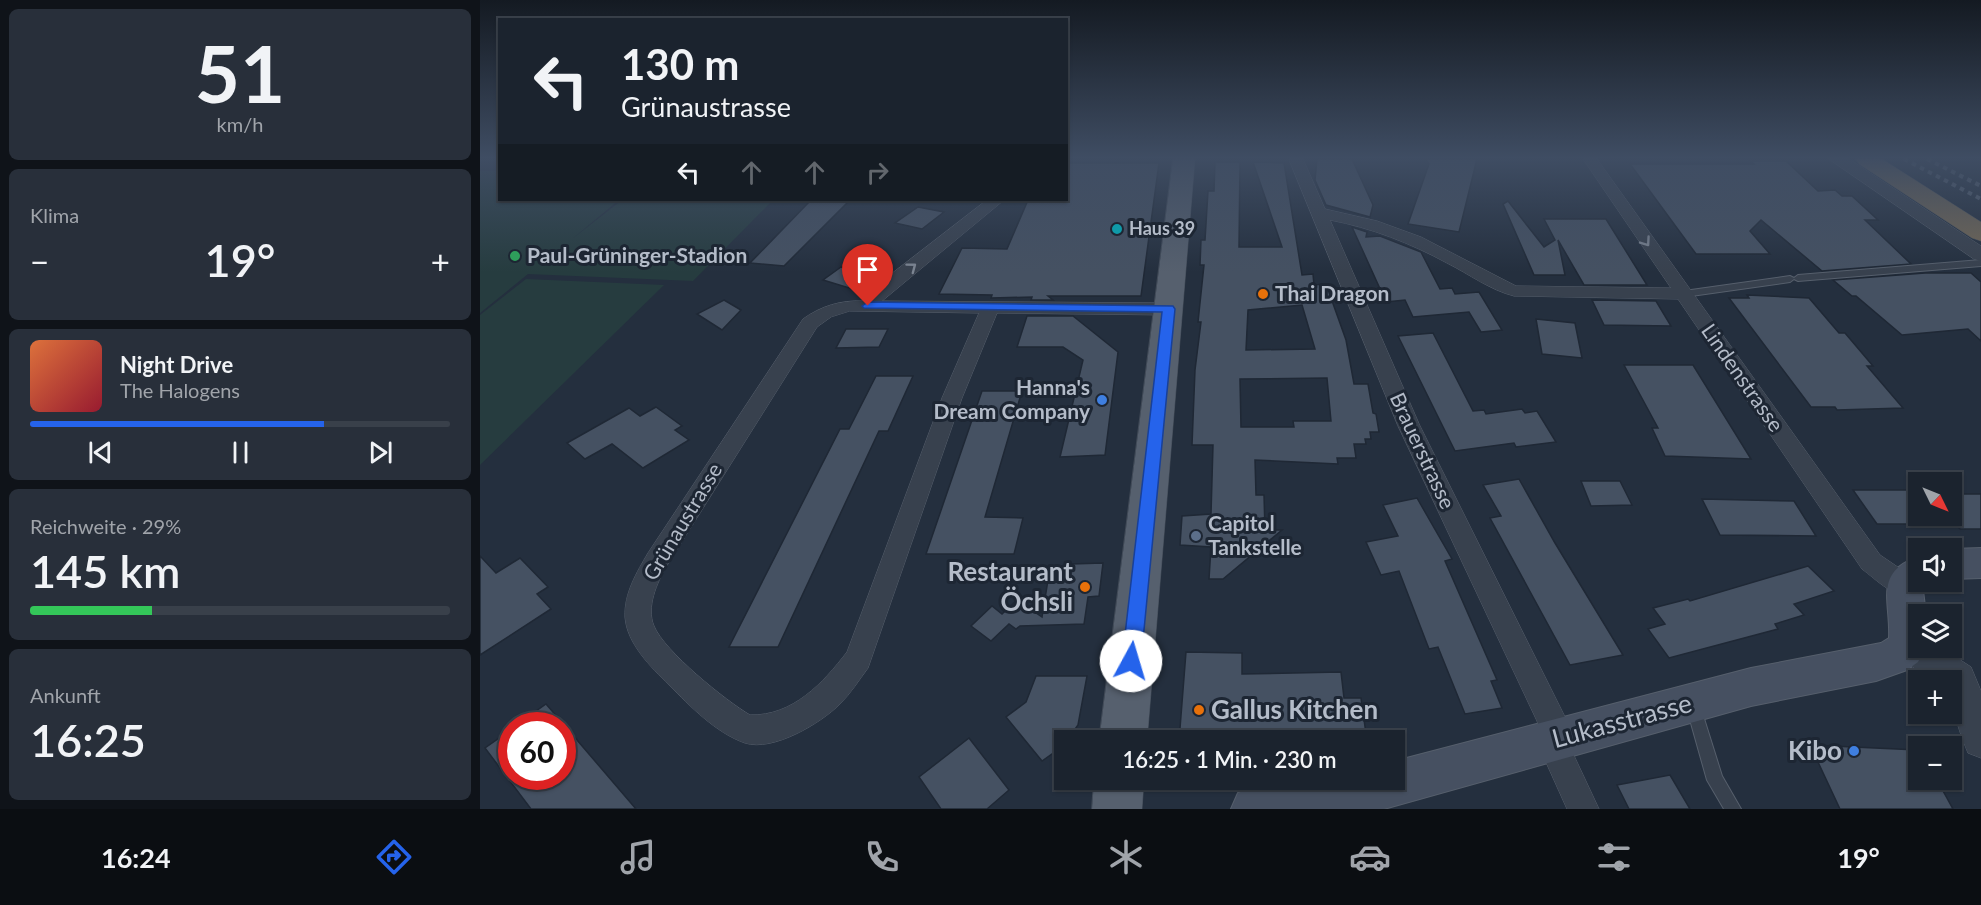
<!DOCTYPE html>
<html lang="de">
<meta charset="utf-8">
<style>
:root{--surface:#1b232e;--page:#282f3a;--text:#f1f3f6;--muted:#a0a4aa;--line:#39404a;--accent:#2563eb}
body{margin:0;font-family:Lato,sans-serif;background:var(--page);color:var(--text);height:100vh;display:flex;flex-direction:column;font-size:22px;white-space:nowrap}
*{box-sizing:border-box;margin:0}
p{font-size:20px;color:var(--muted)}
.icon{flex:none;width:33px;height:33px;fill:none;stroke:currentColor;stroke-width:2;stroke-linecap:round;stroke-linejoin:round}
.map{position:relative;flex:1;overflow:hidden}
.side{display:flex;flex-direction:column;gap:9px;padding:9px;background:#0f1319;width:480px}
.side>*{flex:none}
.guide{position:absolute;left:18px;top:18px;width:570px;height:183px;border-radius:0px;box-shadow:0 2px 4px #0004,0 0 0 2px var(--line);background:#1b232e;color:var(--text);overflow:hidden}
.needle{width:39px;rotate:133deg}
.tools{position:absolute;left:1428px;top:472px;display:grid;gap:12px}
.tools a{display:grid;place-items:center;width:54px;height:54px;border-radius:0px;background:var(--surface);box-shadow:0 2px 4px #0004,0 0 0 2px var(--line);font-size:30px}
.speed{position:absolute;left:18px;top:712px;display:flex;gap:12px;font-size:30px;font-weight:700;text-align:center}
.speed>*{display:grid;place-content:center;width:78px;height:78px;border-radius:50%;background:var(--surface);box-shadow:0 2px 4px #0004,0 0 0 2px var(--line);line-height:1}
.speed .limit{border:9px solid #d22;background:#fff;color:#111}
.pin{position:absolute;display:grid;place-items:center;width:51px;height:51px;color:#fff;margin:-62px -26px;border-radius:50% 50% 50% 0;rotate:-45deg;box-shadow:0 0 6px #0007}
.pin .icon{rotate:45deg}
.me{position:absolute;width:66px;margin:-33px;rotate:6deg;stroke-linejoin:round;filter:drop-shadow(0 0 4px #0008)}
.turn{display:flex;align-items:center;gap:21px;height:126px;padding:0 24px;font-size:27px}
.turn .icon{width:78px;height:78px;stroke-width:2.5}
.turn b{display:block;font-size:42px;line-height:51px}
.lanes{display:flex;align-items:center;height:57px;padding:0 24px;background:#0003;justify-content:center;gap:30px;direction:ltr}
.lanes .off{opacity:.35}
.big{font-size:45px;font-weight:600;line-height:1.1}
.side .widget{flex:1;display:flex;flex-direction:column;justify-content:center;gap:9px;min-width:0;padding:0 21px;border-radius:9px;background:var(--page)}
.side .dial{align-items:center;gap:0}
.dial b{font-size:78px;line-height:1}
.song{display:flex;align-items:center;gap:18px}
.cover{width:72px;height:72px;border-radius:9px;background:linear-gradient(135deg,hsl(20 70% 55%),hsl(350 70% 35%))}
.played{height:6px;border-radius:3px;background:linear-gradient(90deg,var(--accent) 70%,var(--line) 70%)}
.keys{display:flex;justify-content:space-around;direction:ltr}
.heat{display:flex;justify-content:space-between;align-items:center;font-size:33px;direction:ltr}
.charge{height:9px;border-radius:4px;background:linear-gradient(90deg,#34c759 29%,var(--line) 0)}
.trip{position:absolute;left:574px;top:730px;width:351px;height:60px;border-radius:0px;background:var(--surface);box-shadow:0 2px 4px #0004,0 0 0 2px var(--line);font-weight:600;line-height:60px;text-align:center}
.dock{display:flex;height:96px;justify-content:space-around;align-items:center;background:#0b0e12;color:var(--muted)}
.dock .icon{width:42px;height:42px}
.dock .current{color:var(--accent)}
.dock b{font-size:27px;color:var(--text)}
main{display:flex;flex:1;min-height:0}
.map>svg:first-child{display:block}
</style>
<main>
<section class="side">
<div class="widget dial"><b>51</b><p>km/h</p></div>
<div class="widget"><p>Klima</p>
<div class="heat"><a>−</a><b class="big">19°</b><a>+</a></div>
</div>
<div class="widget">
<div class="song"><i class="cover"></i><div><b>Night Drive</b><p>The Halogens</p></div></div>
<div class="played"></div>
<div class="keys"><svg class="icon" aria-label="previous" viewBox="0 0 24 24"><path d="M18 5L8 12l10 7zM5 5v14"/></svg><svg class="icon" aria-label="pause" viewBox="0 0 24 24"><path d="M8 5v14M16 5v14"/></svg><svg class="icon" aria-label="next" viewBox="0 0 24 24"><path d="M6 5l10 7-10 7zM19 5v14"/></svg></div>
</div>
<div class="widget"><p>Reichweite · 29%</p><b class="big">145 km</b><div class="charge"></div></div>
<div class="widget"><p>Ankunft</p><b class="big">16:25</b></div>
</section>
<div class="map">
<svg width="1501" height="809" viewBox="0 0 1501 809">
<rect width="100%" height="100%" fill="#242f3e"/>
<g fill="#263c3f">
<path d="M0 171H19L20 200H139L92 239 142 200H293L213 281 48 274 0 313Z"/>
<path d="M46 279 184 285 0 465V315Z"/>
</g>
<g fill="#455162" stroke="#1f2835" stroke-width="1.5" fill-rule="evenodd">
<path d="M837 159H872L893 205 890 217 846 205 835 180Z"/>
<path d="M945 159H997L979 232 928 224 949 164Z"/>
<path d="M1271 161H1306L1338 191 1355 190 1362 196H1372L1398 220H1385L1431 264 1342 271 1281 220 1270 231 1290 254H1216L1150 164H1274Z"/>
<path d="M735 162H760L759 247H802L773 162 804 163 822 275 833 274 834 285 846 284 866 340 874 384H888L893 413 896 414 899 432H890L891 439H885L886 444H874L876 458H857L858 464 775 460 776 495H784L785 530H802L743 579H729L731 547 700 545 702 516 731 514 733 445H712L715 370 721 322H718L724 265H720L721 240H725L728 191H734ZM822 305 835 349 766 350 768 310ZM847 378 851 421H813L814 427H761L760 379Z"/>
<path d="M586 163H679L661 296H568L573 300H551L552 297 511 298 512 295 459 294 482 248 527 249 548 200H586Z"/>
<path d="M331 200H370L304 266 270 263Z"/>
<path d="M1028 201 1064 247 1075 240 1064 219H1126L1167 285H1104L1078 240 1085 275H1054L1023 204Z"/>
<path d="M438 207 464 212 442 229 415 223Z"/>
<path d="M872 227 887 232 886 237 900 236 941 252 960 289 972 288 975 294 999 292 1022 330 1001 332 989 312 933 317 925 300 906 302Z"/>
<path d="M361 267 398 278 379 291 343 280Z"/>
<path d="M1445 273H1491L1501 282V341L1488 329 1422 335 1376 296H1372L1353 280Z"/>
<path d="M1267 295 1329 298 1359 333H1365L1393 366H1387L1423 408 1357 410 1355 407H1331L1249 298H1269Z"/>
<path d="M244 300 261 310 242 330 217 314Z"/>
<path d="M1112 300 1176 301 1191 326 1124 325Z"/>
<path d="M547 316H593L638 352 625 455 580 457 603 360 583 347H537Z"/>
<path d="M1056 319 1095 323 1102 358 1062 354Z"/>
<path d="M366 329H408L399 347 356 348Z"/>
<path d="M953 333 993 411 1004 410 1006 414 1042 409 1045 413 1057 411 1076 442 1036 447 1034 443 975 451 918 336Z"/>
<path d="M1144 365H1213L1271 459 1185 456 1172 428H1178Z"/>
<path d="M396 376H433L408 431H399L298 647H249L360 429H369Z"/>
<path d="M502 391H542L505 517 543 518 534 554H446Z"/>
<path d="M176 407 202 426 195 430 209 440 163 468 132 444 105 459 87 443 149 408 160 416Z"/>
<path d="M1039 479 1075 543 1143 655 1090 665 1010 518 1021 516 1003 485Z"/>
<path d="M1101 481H1140L1152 505 1111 506Z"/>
<path d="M1373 490H1438V516H1472V494H1501V529H1480L1476 524H1397Z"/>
<path d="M937 498 972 559 965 561 1017 680 1011 681 1022 708 985 714 958 647 949 649 919 571 901 575 886 542 918 536 903 505Z"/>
<path d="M1222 499 1314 501 1336 536 1240 535Z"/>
<path d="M0 556 16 573 40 558 68 587 57 594 71 609 0 655Z"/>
<path d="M623 563 619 596 608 597 604 624 540 626 536 629 529 624 511 641 491 626 512 606 522 614 537 600 562 617 569 574H589L591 564Z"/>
<path d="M1328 566 1354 591 1314 604 1324 615 1295 624 1298 629 1189 658 1168 629 1185 624 1173 608 1208 599 1210 601Z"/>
<path d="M706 652 762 653V674L861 672 864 698H881L887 741H699Z"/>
<path d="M556 676H607L598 725 583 746 562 761 526 717 546 702Z"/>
<path d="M66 704 85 726 156 809H51L5 748 32 729V777H82V726H35Z"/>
<path d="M489 738 529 790 507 809H461L439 777Z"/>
<path d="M1330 745 1438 750V780H1457L1473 809H1360Z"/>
<path d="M1190 775 1210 809H1149L1137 785Z"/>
</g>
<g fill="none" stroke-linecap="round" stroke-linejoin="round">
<defs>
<g id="service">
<path d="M1501 260V266L1318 281 1314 279 1310 282 1204 297 1200 294 1204 291 1310 276 1314 278 1318 275Z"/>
<path d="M1214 702 1219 704 1221 709 1242 776 1261 809H1244L1227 780 1207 709 1209 704Z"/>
</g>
<g id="minor">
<path d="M809 159H823L845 209 897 221 941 237 1036 286 1191 288 1103 159H1117L1400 555 1434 578 1438 586 1434 594C1415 600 1397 580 1382 569L1198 299 1034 296C1010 290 989 274 967 263 930 243 892 228 850 220L940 426 1086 719 1092 738 1089 745 1119 809H1087L1056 740 1060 731 1057 721 918 426Z"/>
<path d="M507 200H524L402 301 689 303 695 305 698 309 695 313 689 315 517 313 482 398 388 668C379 680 371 693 360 704 341 723 293 752 265 743 236 733 210 706 189 685 171 667 147 644 145 617 144 593 157 572 168 553L323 319C341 306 361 300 383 301L397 285ZM370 311 499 313 462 398 367 652C343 683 313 716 270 715 246 701 184 651 174 626 166 607 177 583 186 567L337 327 351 317Z"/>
</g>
<g id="tertiary">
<path d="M1349 159H1369L1501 246V261L1494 259Z"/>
<path d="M1428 630 1438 634V648H1462L1491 667 1501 691V758L1488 753C1477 726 1472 710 1472 681H1454L1416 656 1411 645 1416 634Z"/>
</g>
<g id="secondary">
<path d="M1501 548V578L1472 579V549Z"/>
<path d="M1438 557V582H1451L1443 590 1446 615H1438V648H1445L1438 662 1427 670 1396 681 1271 706 904 809H751L758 793C806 773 863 780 915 780V761L1271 668 1401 643 1409 638C1411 602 1393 572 1438 557Z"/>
</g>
<g id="primary">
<path d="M693 159H715L667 741H619Z"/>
<path d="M614 780H664L662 809H612Z"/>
</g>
<path id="motorway" d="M1376 159H1402L1501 222V241L1492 238 1379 164Z"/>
</defs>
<use href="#service" stroke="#565f6c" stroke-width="2"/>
<use href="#minor" stroke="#565f6c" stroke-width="1"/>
<use href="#tertiary" stroke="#565f6c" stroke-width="1"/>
<use href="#secondary" stroke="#565f6c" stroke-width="2"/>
<use href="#primary" stroke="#414a57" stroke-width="1"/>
<use href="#motorway" stroke="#434c59" stroke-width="1"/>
<use href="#service" fill="#38414e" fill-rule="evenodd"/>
<use href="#minor" fill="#38414e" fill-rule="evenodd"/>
<use href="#tertiary" fill="#38414e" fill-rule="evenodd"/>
<use href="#secondary" fill="#465061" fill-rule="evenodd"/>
<use href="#primary" fill="#56606e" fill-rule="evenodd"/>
<use href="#motorway" fill="#746855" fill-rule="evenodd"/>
<g stroke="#5a6575" stroke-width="4" stroke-dasharray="4.5 4.5" stroke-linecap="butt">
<path d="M1424 159 1501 199"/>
<path d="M1447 159 1501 186"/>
</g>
</g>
<defs><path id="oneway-chevron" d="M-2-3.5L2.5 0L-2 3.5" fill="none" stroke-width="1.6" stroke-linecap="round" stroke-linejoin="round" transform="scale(1.5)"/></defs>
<g stroke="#7c8592">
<use href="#oneway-chevron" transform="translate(1166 242) rotate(55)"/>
<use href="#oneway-chevron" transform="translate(432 267) rotate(-37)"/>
</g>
<linearGradient id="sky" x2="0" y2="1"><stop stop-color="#141a22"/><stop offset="0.58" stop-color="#3f4d63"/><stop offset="1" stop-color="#3f4d63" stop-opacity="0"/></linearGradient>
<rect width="1501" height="272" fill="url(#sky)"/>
<path fill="#2563eb" stroke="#184099" stroke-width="1.5" d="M388 302 693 306 695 309 661 661 658 667 651 669 645 667 642 661 682 312 384 308 382 306Z"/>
<circle fill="#0f9aa8" stroke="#1d2633" stroke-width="2" cx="637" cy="229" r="6"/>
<circle fill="#2e9e5b" stroke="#1d2633" stroke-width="2" cx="35" cy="256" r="6"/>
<g fill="#e8710a" stroke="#1d2633" stroke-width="2">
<circle cx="783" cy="294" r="6"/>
<circle cx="605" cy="587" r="6"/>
<circle cx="719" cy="710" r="6"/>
</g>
<g fill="#3f7fe0" stroke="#1d2633" stroke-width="2">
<circle cx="622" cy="400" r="6"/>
<circle cx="1374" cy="751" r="6"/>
</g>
<circle fill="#5c6f8a" stroke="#1d2633" stroke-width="2" cx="716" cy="536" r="6"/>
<g text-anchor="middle" stroke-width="6" stroke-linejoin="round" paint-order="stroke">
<g font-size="18" font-weight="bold" fill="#b4bcc9" stroke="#1d2633" text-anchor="start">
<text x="649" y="235">Haus 39</text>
</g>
<g font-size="21" font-weight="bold" fill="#b4bcc9" stroke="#1d2633" text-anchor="start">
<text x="47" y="263">Paul-Grüninger-Stadion</text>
<text x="795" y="301">Thai Dragon</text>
<text x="610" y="395" text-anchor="end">Hanna's<tspan x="610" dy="24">Dream Company</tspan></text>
<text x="728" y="531">Capitol<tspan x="728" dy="24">Tankstelle</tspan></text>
</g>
<g font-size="21" fill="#b4bcc9" stroke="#1d2633">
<text transform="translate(1262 378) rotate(55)" y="7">Lindenstrasse</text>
<text transform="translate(942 451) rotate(65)" y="7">Brauerstrasse</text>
<text transform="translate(203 522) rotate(-59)" y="7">Grünaustrasse</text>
</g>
<g font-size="26" font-weight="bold" fill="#b4bcc9" stroke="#1d2633" text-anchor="end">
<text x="593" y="581">Restaurant<tspan x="593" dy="30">Öchsli</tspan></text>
<text x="731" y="719" text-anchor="start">Gallus Kitchen</text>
<text x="1362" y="760">Kibo</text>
</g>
<g font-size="26" fill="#b4bcc9" stroke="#1d2633">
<text transform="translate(1142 721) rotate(-15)" y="9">Lukasstrasse</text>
</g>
</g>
</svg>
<div class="tools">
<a><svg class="needle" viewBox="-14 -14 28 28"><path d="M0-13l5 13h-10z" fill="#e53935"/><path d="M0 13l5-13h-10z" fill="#a0a4aa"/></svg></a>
<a><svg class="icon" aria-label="sound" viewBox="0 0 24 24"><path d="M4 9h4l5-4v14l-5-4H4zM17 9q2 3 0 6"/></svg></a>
<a><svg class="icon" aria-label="layers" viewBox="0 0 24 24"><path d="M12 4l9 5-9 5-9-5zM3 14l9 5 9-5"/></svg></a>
<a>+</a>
<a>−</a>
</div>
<div class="speed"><div class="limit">60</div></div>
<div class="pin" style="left:388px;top:306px;background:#d93025"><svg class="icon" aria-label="arrive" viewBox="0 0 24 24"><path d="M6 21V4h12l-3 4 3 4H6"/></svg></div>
<svg class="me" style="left:651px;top:661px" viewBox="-20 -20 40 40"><circle r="19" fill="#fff"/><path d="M0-13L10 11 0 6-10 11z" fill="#2563eb"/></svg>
<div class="trip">16:25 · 1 Min. · 230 m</div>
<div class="guide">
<div class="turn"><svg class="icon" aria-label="left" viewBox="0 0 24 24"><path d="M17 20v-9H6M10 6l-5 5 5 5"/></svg><div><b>130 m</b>Grünaustrasse</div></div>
<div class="lanes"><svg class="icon" aria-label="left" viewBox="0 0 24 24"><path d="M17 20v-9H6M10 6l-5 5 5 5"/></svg><svg class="icon off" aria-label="ahead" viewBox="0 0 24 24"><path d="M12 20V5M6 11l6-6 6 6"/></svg><svg class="icon off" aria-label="ahead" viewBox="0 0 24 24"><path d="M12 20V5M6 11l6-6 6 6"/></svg><svg class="icon off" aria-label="right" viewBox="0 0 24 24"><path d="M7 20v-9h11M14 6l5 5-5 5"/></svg></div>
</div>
</div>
</main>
<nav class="dock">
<b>16:24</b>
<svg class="icon current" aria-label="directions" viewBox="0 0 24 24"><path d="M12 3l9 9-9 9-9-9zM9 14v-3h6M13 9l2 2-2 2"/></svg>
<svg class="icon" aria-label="music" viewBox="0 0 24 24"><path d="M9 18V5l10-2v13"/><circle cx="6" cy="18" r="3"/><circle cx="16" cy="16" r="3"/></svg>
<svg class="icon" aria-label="phone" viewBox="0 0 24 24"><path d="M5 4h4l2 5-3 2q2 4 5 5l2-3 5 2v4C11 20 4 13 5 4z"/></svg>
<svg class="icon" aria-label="climate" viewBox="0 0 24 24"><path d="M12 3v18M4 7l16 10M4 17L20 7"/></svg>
<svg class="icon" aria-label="car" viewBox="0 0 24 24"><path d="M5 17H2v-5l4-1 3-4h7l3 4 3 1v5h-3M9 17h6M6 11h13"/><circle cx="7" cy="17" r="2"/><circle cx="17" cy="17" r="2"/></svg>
<svg class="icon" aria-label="filters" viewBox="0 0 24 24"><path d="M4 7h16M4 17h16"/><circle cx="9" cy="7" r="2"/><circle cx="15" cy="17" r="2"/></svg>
<b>19°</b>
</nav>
